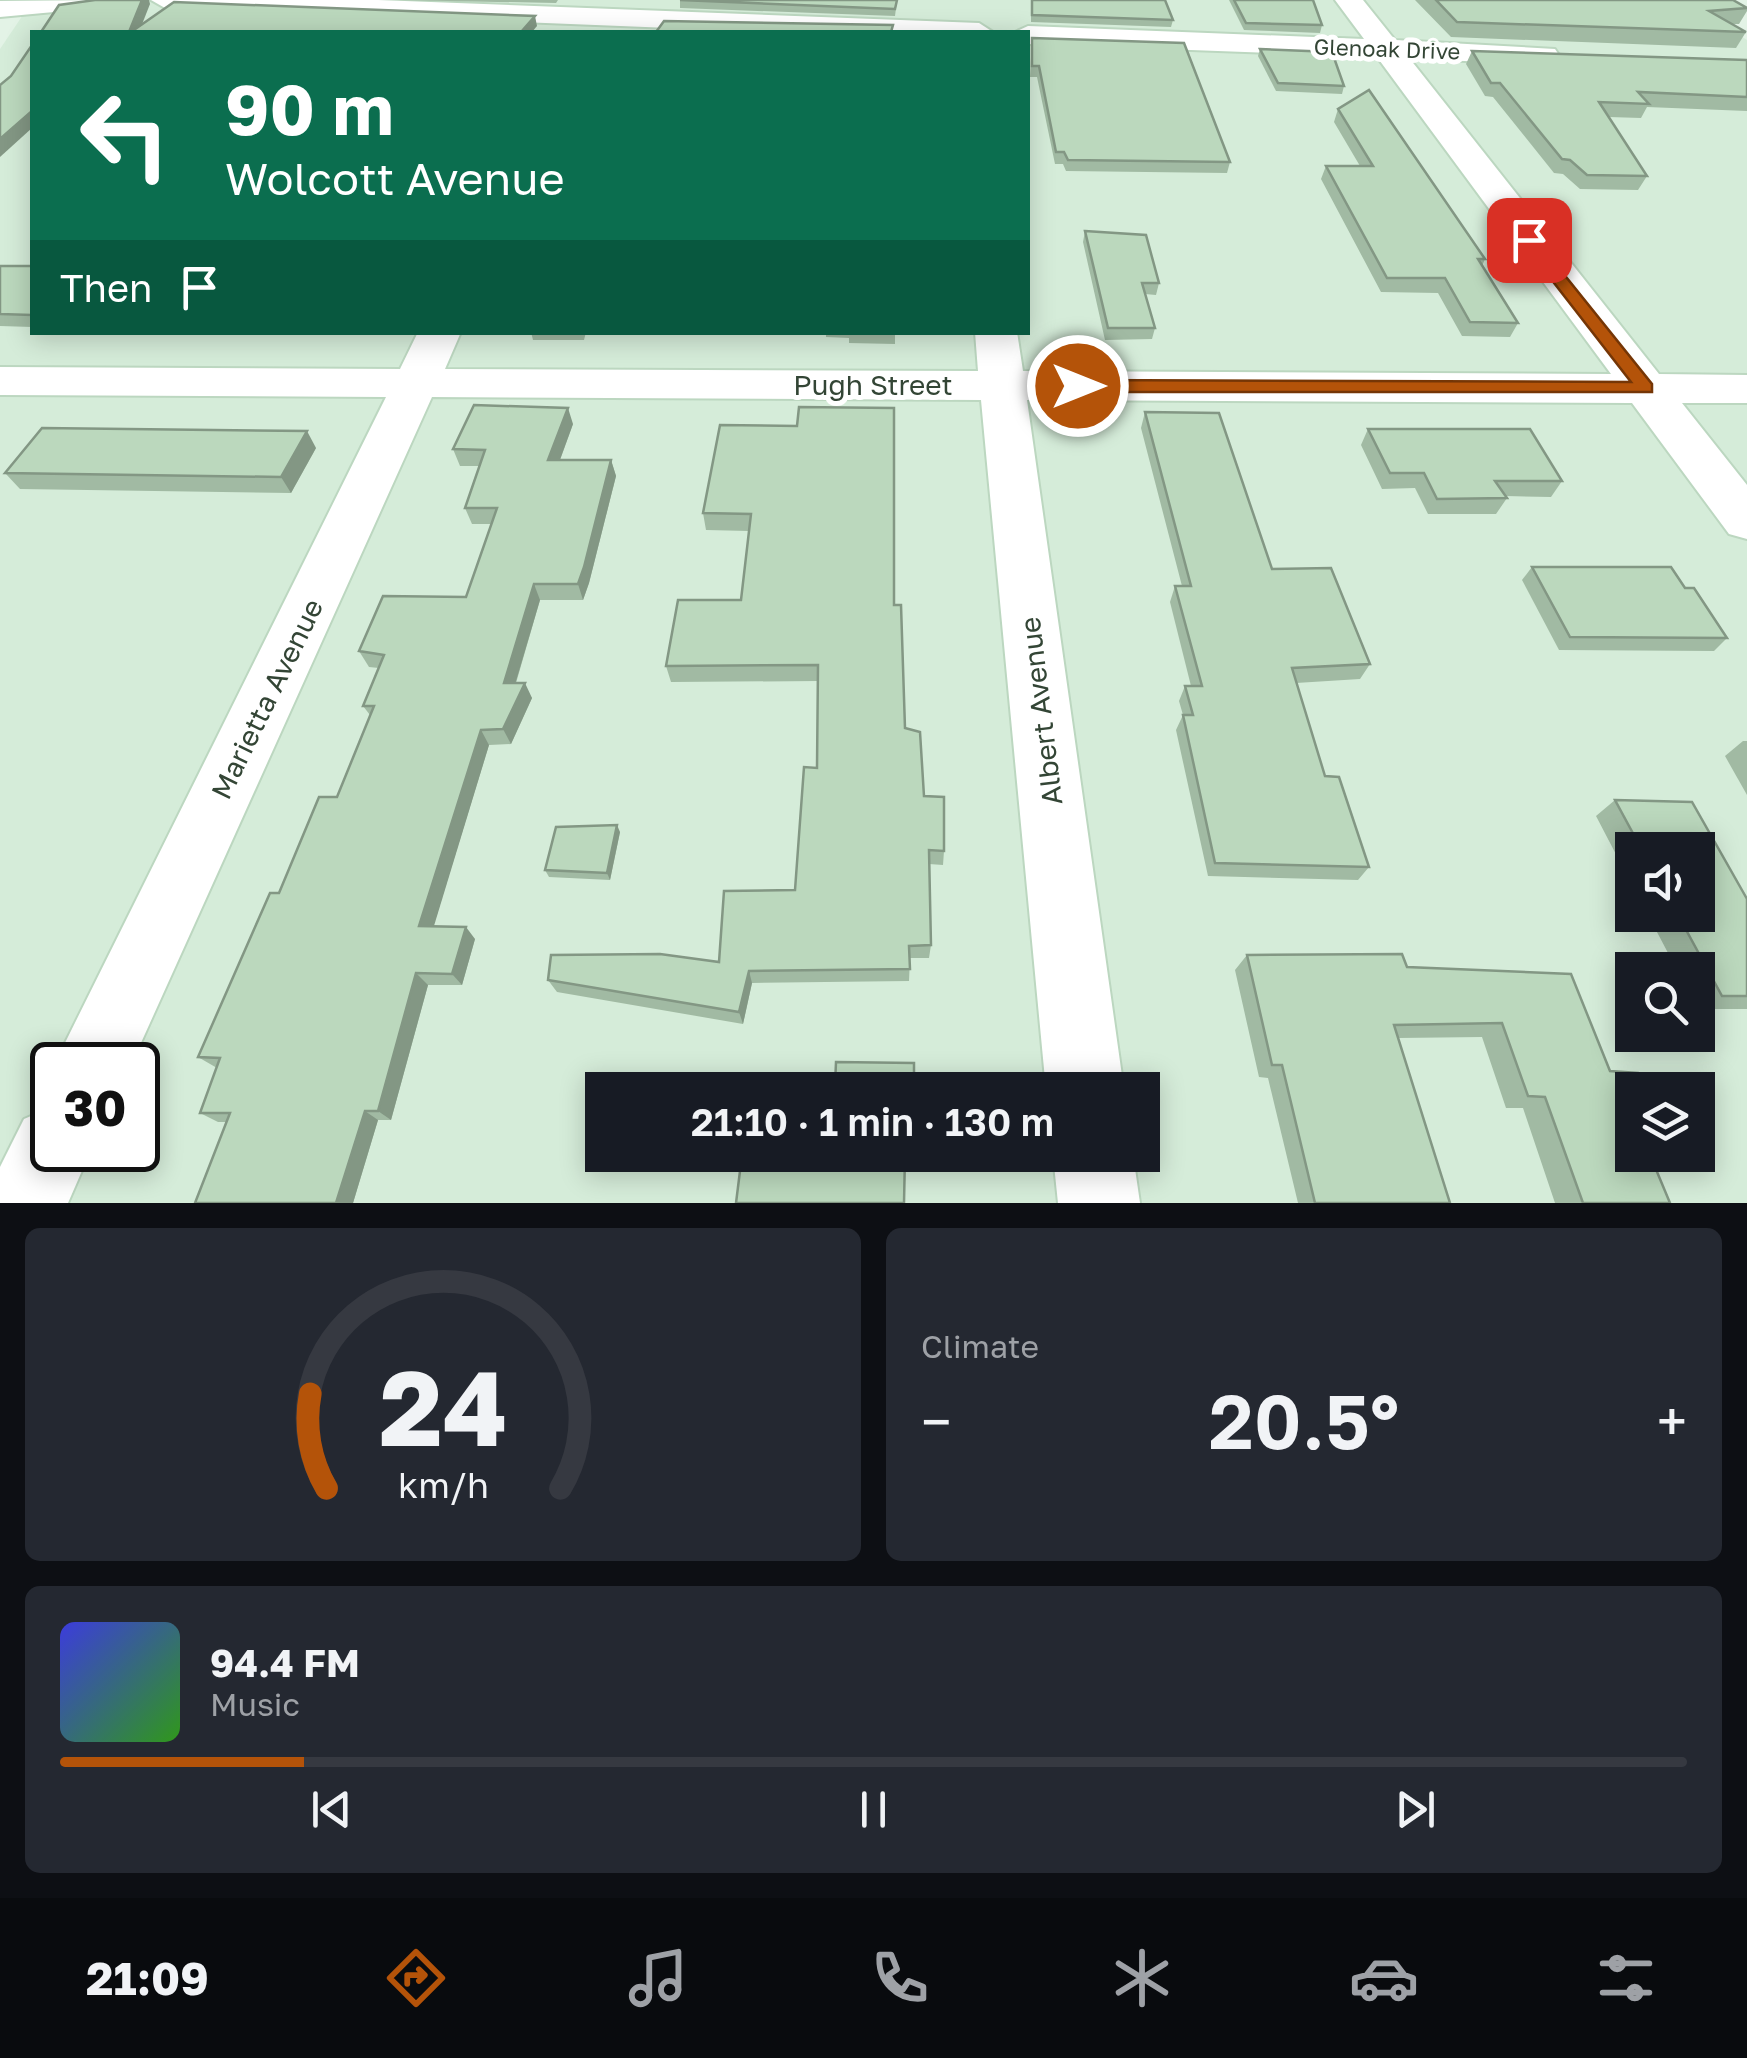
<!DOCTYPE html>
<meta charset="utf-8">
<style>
:root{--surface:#171b24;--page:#242831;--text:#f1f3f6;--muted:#9ea1a6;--line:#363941;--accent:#b45309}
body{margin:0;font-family:"Golos Text",sans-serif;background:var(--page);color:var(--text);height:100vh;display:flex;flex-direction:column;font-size:38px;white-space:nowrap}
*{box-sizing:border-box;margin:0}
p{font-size:32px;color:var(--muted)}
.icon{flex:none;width:55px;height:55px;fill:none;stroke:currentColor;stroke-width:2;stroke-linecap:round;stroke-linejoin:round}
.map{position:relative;height:1203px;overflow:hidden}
.details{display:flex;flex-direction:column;gap:25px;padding:25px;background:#0d0f14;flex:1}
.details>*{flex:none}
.hud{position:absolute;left:30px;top:30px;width:1000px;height:305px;border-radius:0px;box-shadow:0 5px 25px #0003;background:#0b6e4f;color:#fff;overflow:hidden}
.buttons{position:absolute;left:1615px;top:832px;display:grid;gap:20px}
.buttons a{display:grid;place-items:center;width:100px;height:100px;border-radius:0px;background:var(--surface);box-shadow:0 5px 25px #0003;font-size:50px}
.speed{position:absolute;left:30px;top:1042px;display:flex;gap:20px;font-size:50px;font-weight:700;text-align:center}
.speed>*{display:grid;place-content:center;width:130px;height:130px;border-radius:50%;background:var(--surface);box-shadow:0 5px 25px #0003;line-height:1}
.speed .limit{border:5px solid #111;border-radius:15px;background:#fff;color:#111}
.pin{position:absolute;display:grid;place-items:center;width:85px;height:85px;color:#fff;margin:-42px;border-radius:20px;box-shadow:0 5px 15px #0006}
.me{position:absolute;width:110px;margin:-55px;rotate:90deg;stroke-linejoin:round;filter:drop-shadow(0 0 8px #0008)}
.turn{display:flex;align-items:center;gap:35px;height:210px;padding:0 30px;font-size:45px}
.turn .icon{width:130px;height:130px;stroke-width:2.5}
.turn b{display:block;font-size:70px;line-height:85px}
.then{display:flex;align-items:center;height:95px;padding:0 30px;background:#0003;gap:20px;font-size:38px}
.big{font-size:75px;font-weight:600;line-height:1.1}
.details .tile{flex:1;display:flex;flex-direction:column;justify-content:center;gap:15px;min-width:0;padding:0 35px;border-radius:15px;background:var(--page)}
.details .dial{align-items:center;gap:0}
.dial svg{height:260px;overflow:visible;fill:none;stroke:var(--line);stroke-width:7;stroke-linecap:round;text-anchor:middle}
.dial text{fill:var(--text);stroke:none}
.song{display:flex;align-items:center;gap:30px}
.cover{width:120px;height:120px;border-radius:15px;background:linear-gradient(135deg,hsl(240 70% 55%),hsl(110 70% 35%))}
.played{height:10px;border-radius:5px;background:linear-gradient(90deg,var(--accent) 15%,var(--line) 15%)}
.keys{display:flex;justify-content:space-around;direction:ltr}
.heat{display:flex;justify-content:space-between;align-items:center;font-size:55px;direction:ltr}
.details .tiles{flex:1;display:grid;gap:25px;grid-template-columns:1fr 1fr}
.tile:last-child{grid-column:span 2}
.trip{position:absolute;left:585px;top:1072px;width:575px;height:100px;border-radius:0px;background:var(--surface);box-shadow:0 5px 25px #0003;font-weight:600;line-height:100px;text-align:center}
.menu{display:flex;height:160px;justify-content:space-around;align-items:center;background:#090b0e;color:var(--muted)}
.menu .icon{width:70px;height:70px}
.menu .selected{color:var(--accent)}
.menu b{font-size:45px;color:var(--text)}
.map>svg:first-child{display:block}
</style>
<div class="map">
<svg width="1747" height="1203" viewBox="0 0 1747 1203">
<rect width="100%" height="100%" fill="#e3f3e6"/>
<path fill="#d5ecd9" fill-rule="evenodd" d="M33 0H1684L1747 40V1203H0V49ZM32 32H1028V332H32ZM1632 850H1698V915H1632ZM1632 970H1698V1035H1632ZM52 1065H138V1150H52ZM602 1090H1142V1155H602ZM1632 1090H1698V1155H1632Z"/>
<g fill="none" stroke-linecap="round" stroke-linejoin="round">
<defs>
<g id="minor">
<path d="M111 0 97 8 0 17V1Z"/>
<path d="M151 0H378L979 23 993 32H773L165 8Z"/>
<path d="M1335 0H1363L1395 40 1555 49 1559 55 1555 61 1544 64 1410 59 1659 374 1747 375V403H1682L1747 485V539L1729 534 1632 403 1027 400 1124 1090H1046L981 400 432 397 131 1065H54L386 397 0 395V367L400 369 418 332H461L445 369 978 371 975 332H1017L1023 371 1611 374 1377 57 1028 44V32H1015L1028 26 1364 39Z"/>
<path d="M52 1107V1150H91L68 1203H0V1167L24 1119Z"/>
<path d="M1053 1155H1133L1140 1203H1058Z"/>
</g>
</defs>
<use href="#minor" stroke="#bcd7c0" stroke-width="4"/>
<use href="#minor" fill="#fff" fill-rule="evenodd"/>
</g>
<g fill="#a1baa3">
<path d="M397 0H558L556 3Z"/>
<path d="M680 0H897L895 16 680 8Z"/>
<path d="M1031 0 1173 20 1171 27 1031 22Z"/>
<path d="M1229 0H1313L1322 25 1320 33 1244 30Z"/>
<path d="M1415 0H1733L1747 8V11L1739 24H1732L1746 32 1736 48 1451 37Z"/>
<path d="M1032 38 1230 162 1227 173 1066 171 1063 164H1055L1037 77H1030Z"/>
<path d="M1260 49 1344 86 1342 94 1276 91 1258 56Z"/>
<path d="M1472 51 1747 60V111L1647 107 1641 118 1609 117 1647 176 1638 190 1580 189 1563 174 1554 173 1493 97 1485 96 1466 64Z"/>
<path d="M1338 109 1485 259 1482 266 1518 323 1510 337 1462 336 1438 293 1381 292 1321 179 1326 166H1360L1334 122Z"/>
<path d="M1085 231 1159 283 1156 295 1145 294 1155 328 1152 339 1105 340 1083 242Z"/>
<path d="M0 266H32V327L0 326Z"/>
<path d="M531 332H586L584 340H533Z"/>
<path d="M826 332H895V344L849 343V338L826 337Z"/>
<path d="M1145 412 1272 569 1370 664 1360 679 1296 683 1325 776 1369 867 1358 880 1208 876 1176 730 1183 715 1179 701 1185 686H1191L1170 602 1175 586H1182L1141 428Z"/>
<path d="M573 424 560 460H611L616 476 589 583 583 600H540L516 683 532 698 511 744 489 745 433 927 475 939 462 985H428L391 1120H378L353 1203H195L227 1122H218L200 1113 217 1068 198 1057 279 893 337 797 370 715 363 706 379 668 369 667 359 651 466 597 492 524H472L465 508 479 466H460L453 449Z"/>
<path d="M720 425 894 605 905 728 924 796 944 851 943 865 929 864 931 945 929 958H910L909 981 752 983 743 1024 557 992 548 980 719 962 795 890 817 768 818 681 671 682 666 666 741 600 749 531 706 530 703 513Z"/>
<path d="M1368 429 1562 481 1551 497 1506 496 1507 498 1496 514H1428L1415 488 1382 489 1361 445Z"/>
<path d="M316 448 291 493 20 489 5 473Z"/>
<path d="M1532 567 1727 638 1714 651 1559 650 1522 580Z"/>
<path d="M1743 741H1747V795L1725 756Z"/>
<path d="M1615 800 1692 802 1747 899V1009H1698V970H1677L1648 915H1698V850H1632V885L1596 816Z"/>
<path d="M620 832 610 880 549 877 545 870Z"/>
<path d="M1247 955 1407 967 1571 974 1632 1155 1670 1203H1555L1523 1108H1506L1482 1037 1398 1038 1450 1203H1298L1268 1078 1259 1077 1235 970Z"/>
</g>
<g fill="#839784">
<path d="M142 0H149L150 4 139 32H129Z"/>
<path d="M535 16 537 26 532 32H521Z"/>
<path d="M32 111V128L0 157V139Z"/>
<path d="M568 408 573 424 554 476 548 460Z"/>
<path d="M307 431 316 448 291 493 281 477Z"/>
<path d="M611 460 616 476 589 583 583 600 578 584Z"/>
<path d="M534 584 540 600 511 698 504 683Z"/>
<path d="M525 683 532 698 511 744 503 729Z"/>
<path d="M481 730 489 745 430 939 419 926Z"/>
<path d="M617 825 620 832 610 880 607 873Z"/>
<path d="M466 927 475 939 462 985 452 974Z"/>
<path d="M749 971 752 983 743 1024 739 1012Z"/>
<path d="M416 973 428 985 391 1120 378 1111Z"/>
<path d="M365 1111 378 1120 353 1203H336Z"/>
</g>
<g fill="#bbd8bd" stroke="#839784" stroke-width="2.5">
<path d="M95 0H142L129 32H41L59 5Z"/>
<path d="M680 0H897L895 9Z"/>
<path d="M1032 0H1165L1173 20 1032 15Z"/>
<path d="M1234 0H1313L1322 25 1246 23Z"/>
<path d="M1436 0H1733L1747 8 1709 11 1746 32 1457 22Z"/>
<path d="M174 2 535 16 521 32H131Z"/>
<path d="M664 21 893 25 891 32H656Z"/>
<path d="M1032 38 1184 43 1230 162 1068 160 1064 152H1056L1039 66H1032Z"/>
<path d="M32 45V111L0 139V85L11 76Z"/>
<path d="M1260 49 1332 52 1344 86 1278 83Z"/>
<path d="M1472 51 1747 60V97L1638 92 1649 104 1599 102 1647 176 1587 175 1570 160 1562 159 1500 83H1491Z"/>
<path d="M1369 90 1485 259H1478L1518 323 1470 322 1445 278H1387L1326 166H1373L1338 109Z"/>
<path d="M1085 231 1146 235 1159 283H1142L1155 328H1108Z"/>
<path d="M0 266H32V315L0 314Z"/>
<path d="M474 405 568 408 548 460H611L584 567 578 584H534L504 683H525L503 729 481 730 419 926 466 927 452 974 416 973 378 1111H365L336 1203H195L230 1113H200L220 1058 198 1057 270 893H279L319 797H337L374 706H363L384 655 359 651 383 596 466 597 497 508H465L485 450 453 449Z"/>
<path d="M799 407 894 408V605H901L905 728 920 732 924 796 944 797V851L929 850 931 945 909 946 910 969 749 971 739 1012 548 980 551 955 660 954 719 962 724 891 795 890 804 767 817 768 818 665 666 666 678 600H741L751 514 703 513 720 425 797 426Z"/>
<path d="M1145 412 1219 413 1272 569 1331 568 1370 664 1292 668 1325 776 1339 777 1369 867 1215 863 1183 715H1193L1185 686H1202L1175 586H1191Z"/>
<path d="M42 428 307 431 281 477 5 473Z"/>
<path d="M1368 429H1530L1562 481H1495L1507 498 1437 499 1424 473H1390Z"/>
<path d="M1532 567H1671L1685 588H1694L1727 638 1570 637Z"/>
<path d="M1615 800 1692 802 1747 899V996H1722L1678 915H1698V850H1642Z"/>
<path d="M617 825 607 873 545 870 556 827Z"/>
<path d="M1402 954 1407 967 1571 974 1610 1071 1638 1073 1645 1090H1632V1155H1650L1670 1203H1583L1545 1097 1528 1096 1502 1023 1394 1025 1450 1203H1315L1282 1065H1272L1247 955Z"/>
<path d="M836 1062 914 1063V1090H749V1088L835 1086Z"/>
<path d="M742 1155H905L904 1203H736Z"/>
</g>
<path fill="#b45309" stroke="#753606" stroke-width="2.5" d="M1523 237H1534L1652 384V392H1078L1069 386 1078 380 1631 382 1523 243Z"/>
<g text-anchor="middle" stroke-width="10" stroke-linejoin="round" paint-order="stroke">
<g font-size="22" fill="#334535" stroke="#fff">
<text transform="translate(1387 49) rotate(2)" y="8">Glenoak Drive</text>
</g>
<g font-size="28" fill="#334535" stroke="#fff">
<text x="873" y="395">Pugh Street</text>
<text transform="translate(267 699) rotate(-64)" y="10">Marietta Avenue</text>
<text transform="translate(1041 711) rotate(-97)" y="10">Albert Avenue</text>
</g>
</g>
</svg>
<div class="buttons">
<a><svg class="icon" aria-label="sound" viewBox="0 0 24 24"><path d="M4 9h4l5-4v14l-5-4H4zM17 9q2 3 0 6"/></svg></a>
<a><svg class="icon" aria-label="search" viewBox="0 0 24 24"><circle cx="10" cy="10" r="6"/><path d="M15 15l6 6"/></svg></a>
<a><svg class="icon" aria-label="layers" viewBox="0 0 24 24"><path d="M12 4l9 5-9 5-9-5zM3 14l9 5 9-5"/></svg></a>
</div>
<div class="speed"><div class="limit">30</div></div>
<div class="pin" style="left:1529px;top:240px;background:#d93025"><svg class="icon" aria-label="arrive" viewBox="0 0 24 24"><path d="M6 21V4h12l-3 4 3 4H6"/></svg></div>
<svg class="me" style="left:1078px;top:386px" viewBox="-20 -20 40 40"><circle r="17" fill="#b45309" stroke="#fff" stroke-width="3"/><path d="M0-11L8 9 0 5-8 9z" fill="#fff"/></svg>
<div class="trip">21:10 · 1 min · 130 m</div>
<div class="hud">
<div class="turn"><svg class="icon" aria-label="left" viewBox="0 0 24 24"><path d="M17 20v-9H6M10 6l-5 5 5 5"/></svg><div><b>90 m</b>Wolcott Avenue</div></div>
<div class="then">Then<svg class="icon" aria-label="arrive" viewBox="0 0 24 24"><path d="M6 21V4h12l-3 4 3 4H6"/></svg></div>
</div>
</div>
<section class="details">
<div class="tiles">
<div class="tile dial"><svg viewBox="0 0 100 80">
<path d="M14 69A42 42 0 1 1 86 69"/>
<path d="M14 69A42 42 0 0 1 9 40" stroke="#b45309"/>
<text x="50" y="56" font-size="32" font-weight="700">24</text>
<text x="50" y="72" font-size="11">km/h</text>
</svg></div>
<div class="tile"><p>Climate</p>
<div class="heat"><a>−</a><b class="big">20.5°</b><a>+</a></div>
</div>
<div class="tile">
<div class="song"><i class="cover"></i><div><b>94.4 FM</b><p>Music</p></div></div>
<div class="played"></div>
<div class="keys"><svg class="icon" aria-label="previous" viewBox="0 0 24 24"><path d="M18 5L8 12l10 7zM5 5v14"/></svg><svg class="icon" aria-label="pause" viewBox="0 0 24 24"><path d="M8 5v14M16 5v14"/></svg><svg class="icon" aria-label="next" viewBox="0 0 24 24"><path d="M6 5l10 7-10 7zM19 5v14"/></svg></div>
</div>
</div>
</section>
<nav class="menu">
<b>21:09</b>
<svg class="icon selected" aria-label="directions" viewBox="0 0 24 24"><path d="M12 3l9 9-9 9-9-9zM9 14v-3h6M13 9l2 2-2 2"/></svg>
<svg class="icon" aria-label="music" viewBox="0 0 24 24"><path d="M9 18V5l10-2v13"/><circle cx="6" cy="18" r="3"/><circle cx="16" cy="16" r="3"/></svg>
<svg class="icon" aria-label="phone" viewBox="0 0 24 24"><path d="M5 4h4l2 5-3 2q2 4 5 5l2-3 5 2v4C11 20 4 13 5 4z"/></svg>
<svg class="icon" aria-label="climate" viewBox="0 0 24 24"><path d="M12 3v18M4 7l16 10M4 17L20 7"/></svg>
<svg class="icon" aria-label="car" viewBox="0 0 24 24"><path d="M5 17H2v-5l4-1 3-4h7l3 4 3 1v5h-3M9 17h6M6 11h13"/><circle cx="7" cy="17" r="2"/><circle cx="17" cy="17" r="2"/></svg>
<svg class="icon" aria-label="filters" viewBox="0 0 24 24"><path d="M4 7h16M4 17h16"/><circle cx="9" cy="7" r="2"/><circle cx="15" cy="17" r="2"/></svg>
</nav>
